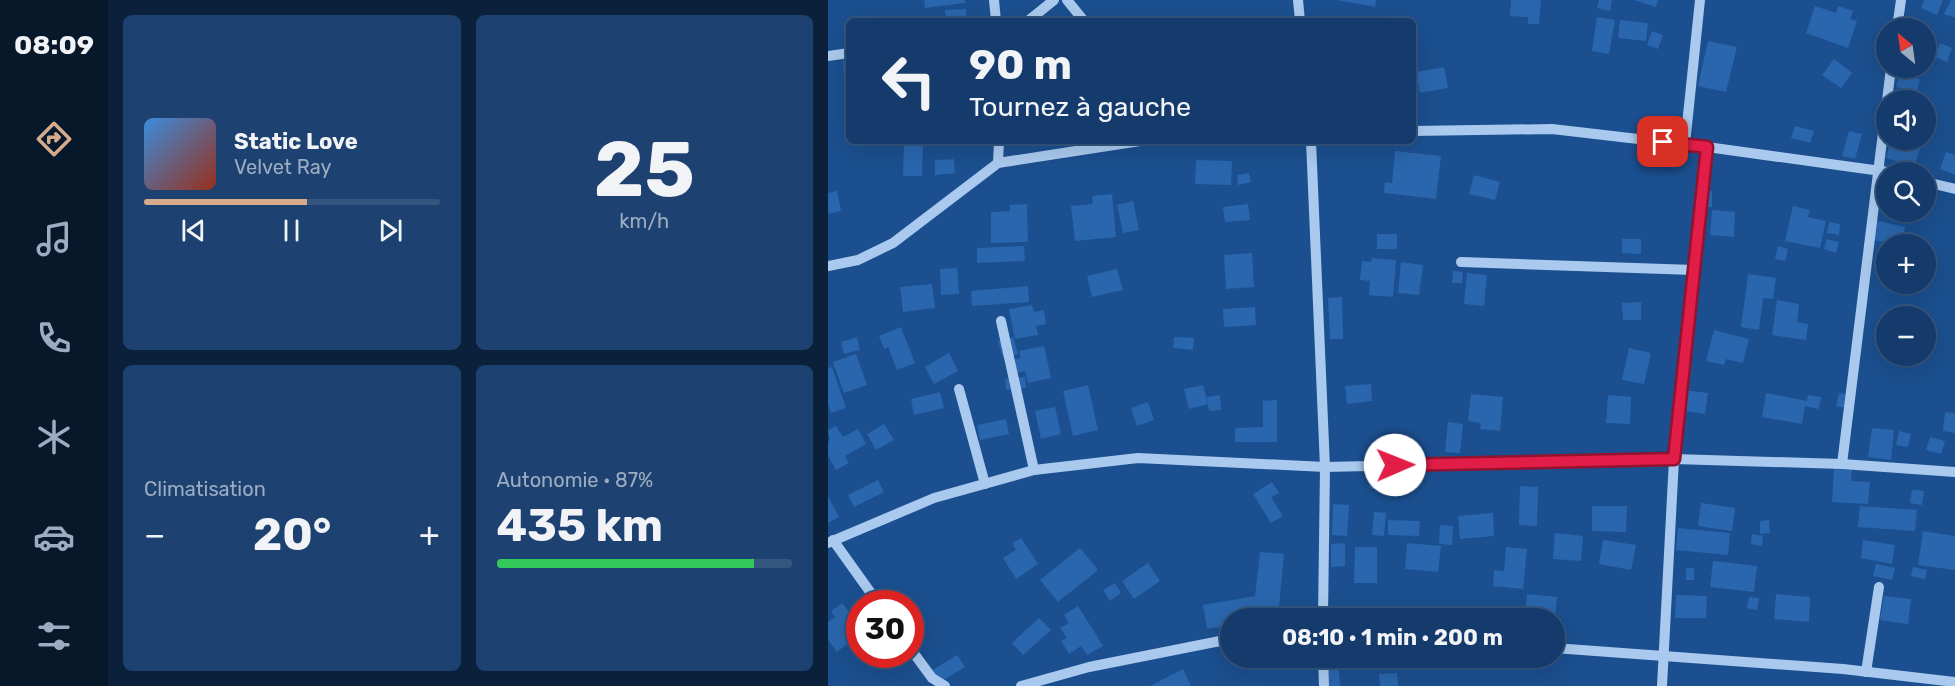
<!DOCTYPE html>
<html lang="fr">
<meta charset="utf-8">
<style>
:root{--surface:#143b6b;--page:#1d4271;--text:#f1f3f6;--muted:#9dadc1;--line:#33557e;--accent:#d6ab8b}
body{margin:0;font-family:Rubik,sans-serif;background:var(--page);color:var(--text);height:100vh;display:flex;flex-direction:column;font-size:22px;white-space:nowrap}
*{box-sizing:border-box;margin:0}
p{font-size:20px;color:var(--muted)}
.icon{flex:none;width:33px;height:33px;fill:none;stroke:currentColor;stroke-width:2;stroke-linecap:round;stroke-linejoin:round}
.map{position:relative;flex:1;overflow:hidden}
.sheet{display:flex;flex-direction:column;gap:15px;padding:15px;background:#0b203b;width:720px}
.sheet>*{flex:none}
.guide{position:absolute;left:18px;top:18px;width:570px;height:126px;border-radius:9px;box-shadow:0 6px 24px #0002,0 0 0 2px var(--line);background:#143b6b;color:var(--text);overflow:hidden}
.needle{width:39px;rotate:331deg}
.controls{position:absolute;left:1048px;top:18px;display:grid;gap:12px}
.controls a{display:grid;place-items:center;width:60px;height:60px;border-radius:50%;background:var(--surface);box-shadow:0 6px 24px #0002,0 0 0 2px var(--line);font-size:30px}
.speed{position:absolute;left:18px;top:590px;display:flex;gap:12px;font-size:30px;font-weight:700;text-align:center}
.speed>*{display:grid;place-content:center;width:78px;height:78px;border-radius:50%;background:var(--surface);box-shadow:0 6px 24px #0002,0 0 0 2px var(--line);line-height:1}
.speed .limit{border:9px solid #d22;background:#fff;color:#111}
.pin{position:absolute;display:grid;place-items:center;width:51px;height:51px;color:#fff;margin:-26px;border-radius:12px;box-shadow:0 3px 9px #0006}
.me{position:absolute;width:66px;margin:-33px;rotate:89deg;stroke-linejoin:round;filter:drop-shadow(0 0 4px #0008)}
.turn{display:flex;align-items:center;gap:21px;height:126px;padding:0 24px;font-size:27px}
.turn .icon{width:78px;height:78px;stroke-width:2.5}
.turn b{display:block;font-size:42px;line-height:51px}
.big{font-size:45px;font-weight:700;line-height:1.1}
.sheet .tile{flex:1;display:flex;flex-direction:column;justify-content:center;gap:9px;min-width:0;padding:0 21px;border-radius:9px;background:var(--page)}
.sheet .dial{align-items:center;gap:0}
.dial b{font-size:78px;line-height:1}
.song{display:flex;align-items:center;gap:18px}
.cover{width:72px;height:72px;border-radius:9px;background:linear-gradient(135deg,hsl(210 70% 55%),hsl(10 70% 35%))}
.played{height:6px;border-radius:3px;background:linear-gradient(90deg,var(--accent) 55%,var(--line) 55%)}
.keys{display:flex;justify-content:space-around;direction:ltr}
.heat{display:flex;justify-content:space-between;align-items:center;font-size:33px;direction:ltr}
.charge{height:9px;border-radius:4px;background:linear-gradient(90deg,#34c759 87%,var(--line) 0)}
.sheet .tiles{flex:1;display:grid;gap:15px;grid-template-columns:repeat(2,1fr)}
.trip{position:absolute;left:392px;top:608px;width:345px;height:60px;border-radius:30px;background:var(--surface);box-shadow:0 6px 24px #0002,0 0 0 2px var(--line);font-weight:700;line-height:60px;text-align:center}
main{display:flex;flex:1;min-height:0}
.tab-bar{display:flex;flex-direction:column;width:108px;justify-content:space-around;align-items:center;background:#08182b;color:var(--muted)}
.tab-bar .icon{width:42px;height:42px}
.tab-bar .on{color:var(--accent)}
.tab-bar b{font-size:27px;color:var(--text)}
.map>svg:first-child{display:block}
</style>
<main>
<nav class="tab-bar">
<b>08:09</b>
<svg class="icon on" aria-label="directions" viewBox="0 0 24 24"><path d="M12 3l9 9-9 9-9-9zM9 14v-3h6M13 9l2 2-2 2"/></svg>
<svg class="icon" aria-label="music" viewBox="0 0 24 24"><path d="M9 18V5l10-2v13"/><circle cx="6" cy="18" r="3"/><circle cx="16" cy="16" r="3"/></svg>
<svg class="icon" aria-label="phone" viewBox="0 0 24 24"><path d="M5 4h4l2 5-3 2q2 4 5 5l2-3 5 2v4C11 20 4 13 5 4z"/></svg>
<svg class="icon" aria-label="climate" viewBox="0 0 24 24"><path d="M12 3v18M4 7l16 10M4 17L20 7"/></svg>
<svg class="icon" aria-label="car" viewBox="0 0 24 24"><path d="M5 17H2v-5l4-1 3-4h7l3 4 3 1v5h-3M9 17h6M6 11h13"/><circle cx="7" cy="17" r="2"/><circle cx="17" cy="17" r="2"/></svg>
<svg class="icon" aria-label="filters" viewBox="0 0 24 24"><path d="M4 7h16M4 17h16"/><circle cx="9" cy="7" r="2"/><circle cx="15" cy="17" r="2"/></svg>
</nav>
<section class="sheet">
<div class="tiles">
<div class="tile">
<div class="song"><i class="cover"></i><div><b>Static Love</b><p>Velvet Ray</p></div></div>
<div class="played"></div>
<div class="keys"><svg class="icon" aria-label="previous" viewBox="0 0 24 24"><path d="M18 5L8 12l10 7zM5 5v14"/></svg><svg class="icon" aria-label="pause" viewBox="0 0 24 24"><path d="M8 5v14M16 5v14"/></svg><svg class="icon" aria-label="next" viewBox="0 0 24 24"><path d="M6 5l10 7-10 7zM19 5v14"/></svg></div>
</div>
<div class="tile dial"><b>25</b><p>km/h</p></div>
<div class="tile"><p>Climatisation</p>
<div class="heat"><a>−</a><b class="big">20°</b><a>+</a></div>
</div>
<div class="tile"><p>Autonomie · 87%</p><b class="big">435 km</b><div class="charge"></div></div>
</div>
</section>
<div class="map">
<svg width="1127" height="686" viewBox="0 0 1127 686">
<rect width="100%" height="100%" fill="#1b4f8f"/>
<g fill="#2a66ad">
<path d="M96 0H137V3L97 8Z"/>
<path d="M509 0H548L547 7Z"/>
<path d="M683 0H713L711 24H700V17L682 16Z"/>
<path d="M771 0H784L782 11 769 8Z"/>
<path d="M806 0H830L828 7Z"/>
<path d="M1096 0H1115L1109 15 1093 8Z"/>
<path d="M1123 0H1127V18L1116 14Z"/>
<path d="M987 6 1008 13 1010 6 1025 11 1022 19 1029 21 1020 48 978 33Z"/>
<path d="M138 9 139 21H118L117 10Z"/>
<path d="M769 17 787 20 781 54 764 51Z"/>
<path d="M792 20 820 23 818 41 790 38Z"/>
<path d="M824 31 835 35 830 49 819 45Z"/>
<path d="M880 41 909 47 898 92 870 86Z"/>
<path d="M1112 43 1124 48 1119 62 1107 57Z"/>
<path d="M1006 59 1024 73 1013 88 994 75Z"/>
<path d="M15 61H21V77H16Z"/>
<path d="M616 67 620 88 592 93 588 72Z"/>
<path d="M1059 68H1093L1091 76Z"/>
<path d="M1071 74 1092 79 1089 92 1068 87Z"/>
<path d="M967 126 986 131 982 143 963 138Z"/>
<path d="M1021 131 1034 134 1027 159 1014 156Z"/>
<path d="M1063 140H1083L1094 143 1086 167 1058 158Z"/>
<path d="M76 144 95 145 94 176H75Z"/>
<path d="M567 151 613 156 608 199 556 193 557 182 564 183Z"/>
<path d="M1118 152 1127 155V175L1112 169Z"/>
<path d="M126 159 127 173 107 175V160Z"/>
<path d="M368 160 404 161 403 185 367 184Z"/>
<path d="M421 173 423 182 410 185 409 175Z"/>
<path d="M646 175 672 182 667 200 641 194Z"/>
<path d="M9 191 13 211 0 214V193Z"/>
<path d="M870 191H884V207L869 206Z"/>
<path d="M284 194 288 237 247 241 243 206 265 204 264 196Z"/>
<path d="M305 201 311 230 295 233 289 205Z"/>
<path d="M199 204 200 242 163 243V212L182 211V205Z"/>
<path d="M420 204 422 220 397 222 395 207Z"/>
<path d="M965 206 982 210 980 217 998 221 992 248 957 241Z"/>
<path d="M884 210 907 212 906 237 882 235Z"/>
<path d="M1046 220 1077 227 1074 244 1043 240Z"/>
<path d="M1001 222 1012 224 1011 235 999 233Z"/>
<rect x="549" y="234" width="20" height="15"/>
<path d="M794 239H813V254L794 253Z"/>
<path d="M999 239 1011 242 1008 253 996 249Z"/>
<path d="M196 246 197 261 149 263V248Z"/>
<path d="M950 246 960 249 957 261 947 259Z"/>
<path d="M424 253 426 287 398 289 396 255Z"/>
<path d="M544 258 568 260 565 297 541 295 542 281 532 280 534 261 543 262Z"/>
<path d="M573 262 595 265 591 295 570 293Z"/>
<path d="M129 268 131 294 113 295 112 269Z"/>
<path d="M289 269 295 290 264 297 259 276Z"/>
<path d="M625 271 635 272 634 283H624Z"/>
<path d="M639 273 659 275 656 306 636 304Z"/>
<path d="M920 274 948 278 945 299 935 298 931 330 913 327Z"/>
<path d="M104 284 107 308 75 312 72 287Z"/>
<path d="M200 286 201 302 144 306 143 291Z"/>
<path d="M514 297 515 339H502L500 298Z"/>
<path d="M949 300 971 304 969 322 980 324 978 340 944 335Z"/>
<path d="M813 302V320H795L794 303Z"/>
<path d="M204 305 206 312 216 310 218 324 208 326 210 335 187 339 181 309Z"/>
<path d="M427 307 428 325 396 327 395 309Z"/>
<path d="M73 327 87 363 69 370 60 347 56 349 51 336Z"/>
<path d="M886 330 921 339 915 363 898 359 896 365 878 361Z"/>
<path d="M29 337 32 350 16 354 13 342Z"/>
<path d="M185 337 190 354 175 358 170 341Z"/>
<path d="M346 337 366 338 365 350 345 348Z"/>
<path d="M216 346 223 378 200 383 197 371 186 374 183 360 193 358 191 351Z"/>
<path d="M801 348 823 353 816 384 794 380Z"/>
<path d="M121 353 130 371 106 384 97 367Z"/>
<path d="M28 354 39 385 16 393 5 362Z"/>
<path d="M4 367 18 408 3 413 0 403V368Z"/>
<path d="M197 377 198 388 178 390 177 379Z"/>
<path d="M543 384 544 401 519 404 517 386Z"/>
<path d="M260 385 270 430 245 436 235 391Z"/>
<path d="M375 385 380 404 361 409 356 389Z"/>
<path d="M855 390 880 393 877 414 852 410Z"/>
<path d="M112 392 116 408 86 415 83 399Z"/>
<path d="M938 393 979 401 980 395 993 397 991 409 977 406 974 424 934 417Z"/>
<path d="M1011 393 1026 395 1023 409 1008 406Z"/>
<path d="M643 394 675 397 672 431 652 429 653 423 640 421Z"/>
<path d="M392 395 393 410 381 411 379 397Z"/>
<path d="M780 395 803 397 802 424 778 423Z"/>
<path d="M449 400V442H407V428L435 427V401Z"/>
<path d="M320 402 326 420 309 426 303 408Z"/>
<path d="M227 407 233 434 213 439 207 411Z"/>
<path d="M1117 412 1127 413V433L1115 431Z"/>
<path d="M178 419 181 434 152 440 149 425Z"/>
<path d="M620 422 635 424 632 453 617 452Z"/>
<path d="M56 424 66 440 48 450 39 434Z"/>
<path d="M8 426 15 437 30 429 38 444 17 456 21 463 8 470 0 456V442L2 440 0 430Z"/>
<path d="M1044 428 1066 430 1063 460 1040 457Z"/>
<path d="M1071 431 1083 434 1080 447 1068 445Z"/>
<path d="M1102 437 1117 441 1113 454 1098 450Z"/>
<path d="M1006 469 1024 470 1023 481 1042 482 1040 504 1004 502Z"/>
<path d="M543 477 553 479 551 490 541 488Z"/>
<path d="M50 480 56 492 26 507 20 495Z"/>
<path d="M444 482 451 493 443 497 455 516 443 523 425 494Z"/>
<path d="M692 486 710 487 709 526 691 525Z"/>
<path d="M1084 490 1096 491 1094 505 1082 503Z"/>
<path d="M0 496 11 517 0 523Z"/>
<path d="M873 503 907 508 904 531 870 526Z"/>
<path d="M505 504 521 505 519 536 504 535Z"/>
<path d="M764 506H799L798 532 764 531Z"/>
<path d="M1032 506 1089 510 1087 531 1030 527Z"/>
<path d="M546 512 558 513 556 536 544 535Z"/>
<path d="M665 513 666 536 632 539 630 516Z"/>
<path d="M560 520 592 521 591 536 560 535Z"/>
<path d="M941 520 942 533 932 534V521Z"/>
<path d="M612 525 625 526 624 545 611 544Z"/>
<path d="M850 528 902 533 900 555 848 550Z"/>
<path d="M1095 531 1127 536V570L1090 565Z"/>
<path d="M727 533 755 536 753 561 725 559Z"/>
<path d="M924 534 935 536 934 546 923 544Z"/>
<path d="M193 538 210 564 188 579 175 558 188 550 184 543Z"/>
<path d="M775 540 808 545 803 570 771 564Z"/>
<path d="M1035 540 1067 545 1064 564 1033 558Z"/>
<path d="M517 543V566L503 567V544Z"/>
<path d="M579 543 613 546 610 572 577 569Z"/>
<path d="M527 547H549V583H526Z"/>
<path d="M678 547 699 549 695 589 665 586 666 570 676 571Z"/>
<path d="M252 548 270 570 230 602 212 580Z"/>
<path d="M432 552 456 554 450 617 402 618V625L379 629 375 605 427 596Z"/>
<path d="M885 561 929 566 926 592 882 587Z"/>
<path d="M320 563 332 581 306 599 294 581Z"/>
<path d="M1048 564 1067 568 1064 580 1045 576Z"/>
<path d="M1085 567 1099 570 1097 579 1083 576Z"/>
<rect x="858" y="568" width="8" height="12"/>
<path d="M287 583 293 593 282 601 275 590Z"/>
<path d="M699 594 729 597 727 618H697Z"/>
<path d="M948 594 982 597 981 622 946 619Z"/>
<path d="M848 595 879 596 878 618H847Z"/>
<path d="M1056 596 1083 599 1080 624 1052 620Z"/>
<path d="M921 597 931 598 929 610 919 608Z"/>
<path d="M14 603 32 625V634L9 652 0 640V622L7 617 3 611Z"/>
<path d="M250 606 275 646 259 655 253 646 241 654 233 641 239 638 232 628 241 623 236 615Z"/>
<path d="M211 618 223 630 195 655 184 643Z"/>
<path d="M129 655 137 667 110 683 103 671Z"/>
<path d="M500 667H511L512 686H500Z"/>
<path d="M355 669 363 686H322Z"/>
<path d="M569 673 570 686H552L551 674Z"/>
</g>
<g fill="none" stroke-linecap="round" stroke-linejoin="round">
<g stroke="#a9c9ee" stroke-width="10">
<path d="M166 0 168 21"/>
<path d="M239 0 256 21"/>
<path d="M470 0 472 21"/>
<path d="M200 21 226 0"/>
<path d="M1069 28 1073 0"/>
<path d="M0 56 21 53"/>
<path d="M585 131 724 129 879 147 1060 172"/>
<path d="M483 141 497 467 495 618"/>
<path d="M857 144 872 0"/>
<path d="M170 163 171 141"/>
<path d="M1098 182 1127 189"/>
<path d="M633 262 866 270"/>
<path d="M0 266 30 260 65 243 170 163 312 141"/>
<path d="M173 321 206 470"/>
<path d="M131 389 157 484"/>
<path d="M1014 464 1063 68"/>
<path d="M5 540 50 603"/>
<path d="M0 543 106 498 206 470 310 458 497 467 846 459 1014 464 1127 472"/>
<path d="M82 648 104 678 117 686"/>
<path d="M726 648 1015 669 1127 682"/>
<path d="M495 657 496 686"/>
<path d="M1038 672 1051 587"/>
<path d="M193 686 261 667 402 639"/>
<path d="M834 686 846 459 879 147"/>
</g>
</g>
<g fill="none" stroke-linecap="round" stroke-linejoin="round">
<defs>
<path id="route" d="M567 465 846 459 879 147 835 142"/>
</defs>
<use href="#route" stroke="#92132f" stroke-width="15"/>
<use href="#route" stroke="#e11d48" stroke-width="10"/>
</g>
</svg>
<div class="controls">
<a><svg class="needle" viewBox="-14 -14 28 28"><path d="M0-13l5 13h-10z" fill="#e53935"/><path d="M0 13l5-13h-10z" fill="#9dadc1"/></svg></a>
<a><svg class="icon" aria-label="sound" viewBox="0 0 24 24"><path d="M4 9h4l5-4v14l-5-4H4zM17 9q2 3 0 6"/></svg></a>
<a><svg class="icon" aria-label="search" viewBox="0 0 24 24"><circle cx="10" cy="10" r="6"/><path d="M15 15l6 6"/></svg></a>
<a>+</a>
<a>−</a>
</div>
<div class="speed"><div class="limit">30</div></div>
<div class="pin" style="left:835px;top:142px;background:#d93025"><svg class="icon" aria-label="arrive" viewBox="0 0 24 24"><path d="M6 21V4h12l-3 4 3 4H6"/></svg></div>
<svg class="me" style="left:567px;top:465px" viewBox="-20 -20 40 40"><circle r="19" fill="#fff"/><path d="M0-13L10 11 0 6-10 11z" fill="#e11d48"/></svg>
<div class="trip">08:10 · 1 min · 200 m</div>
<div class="guide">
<div class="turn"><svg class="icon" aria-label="left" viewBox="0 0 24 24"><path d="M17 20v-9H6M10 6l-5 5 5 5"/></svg><div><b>90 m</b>Tournez à gauche</div></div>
</div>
</div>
</main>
